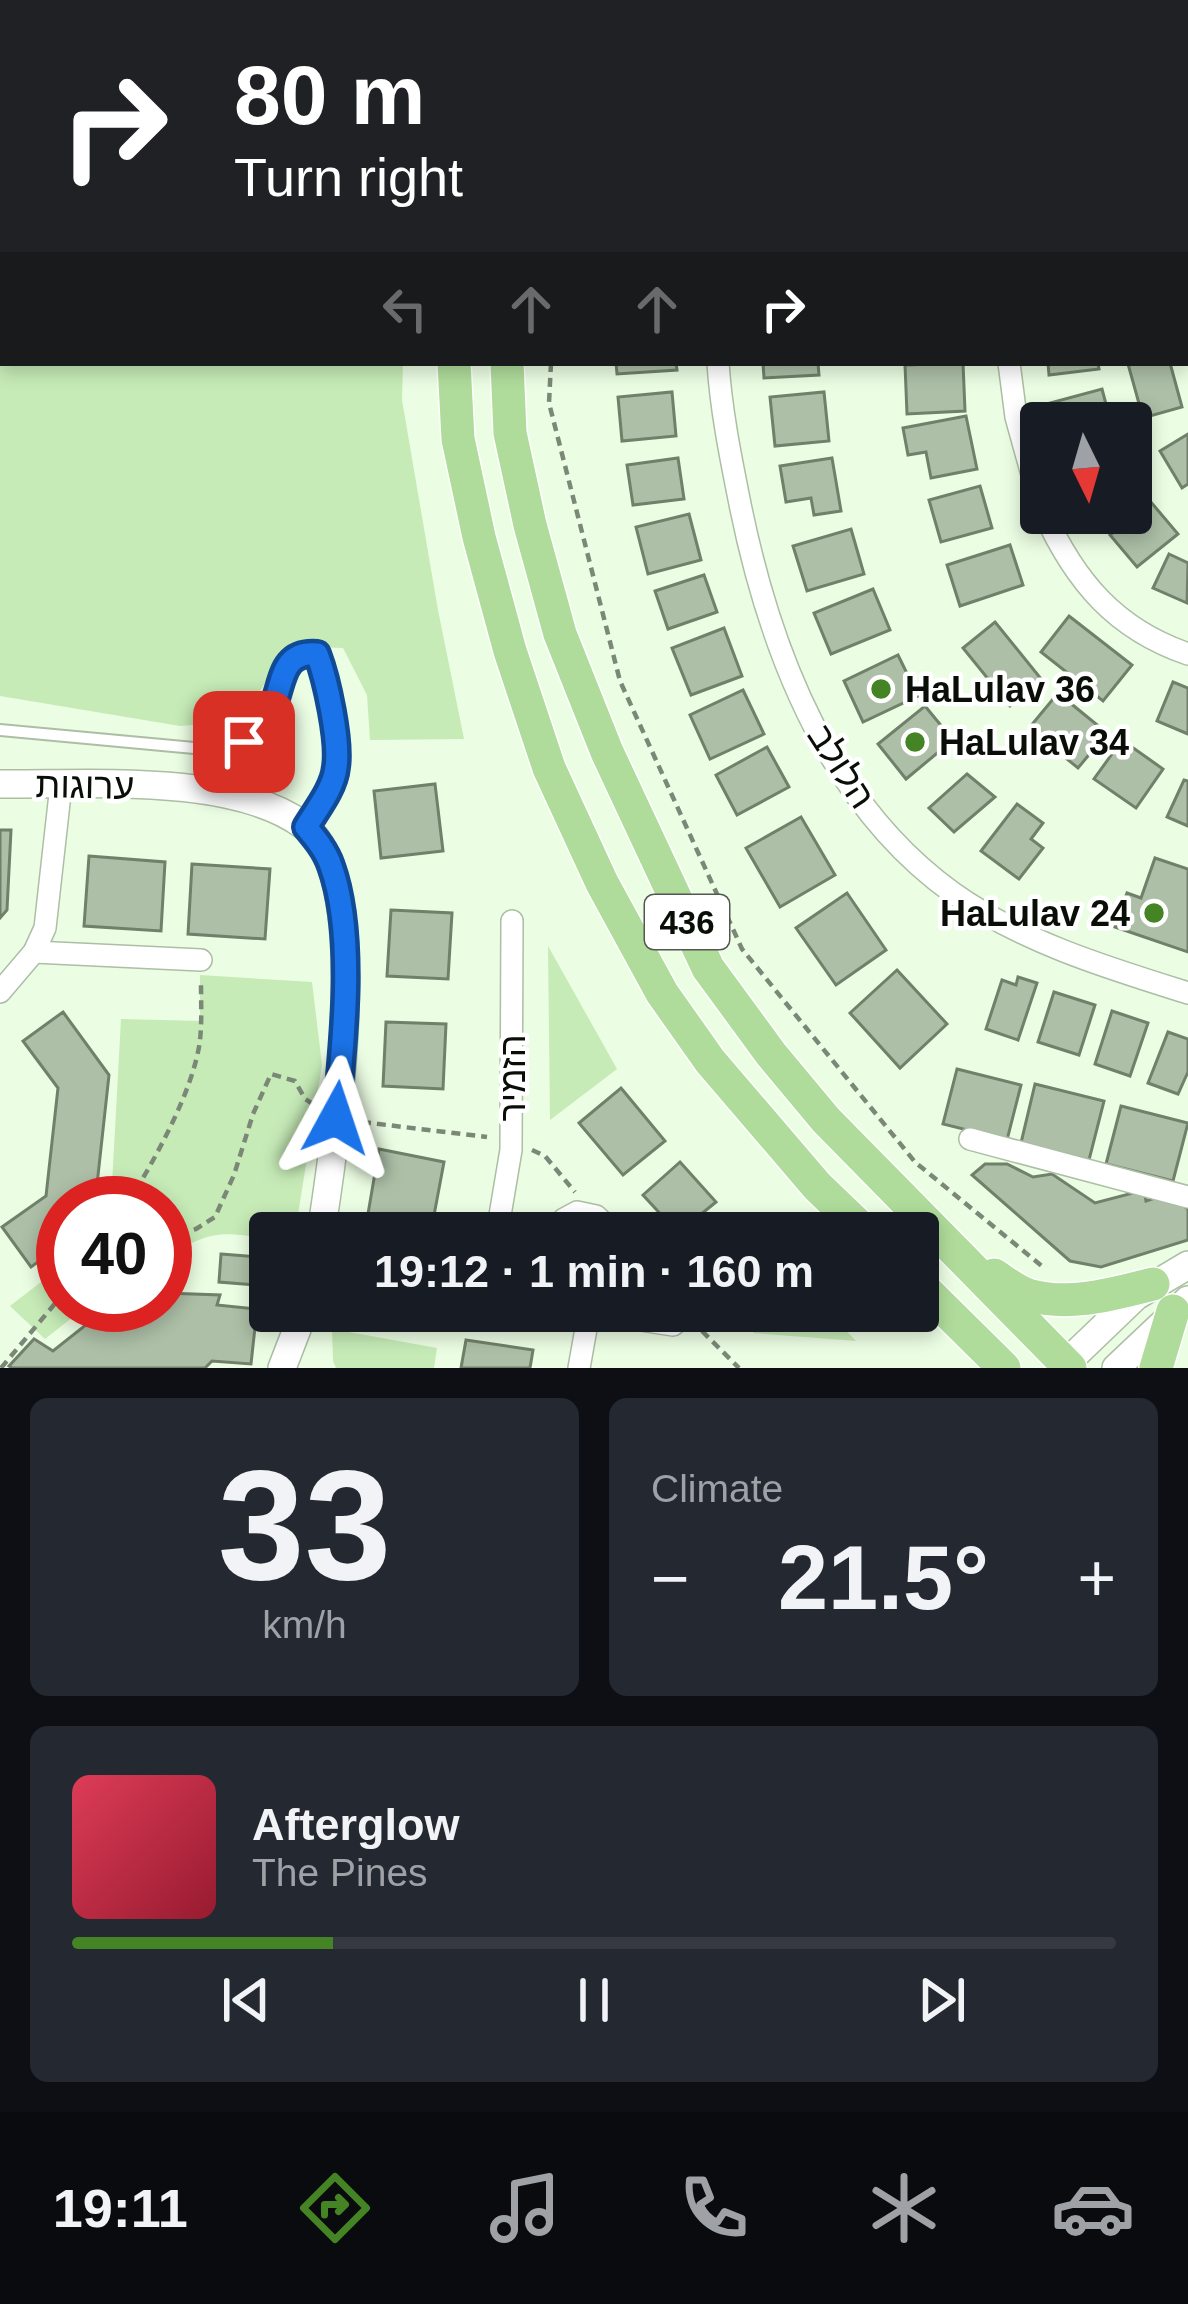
<!DOCTYPE html>
<meta charset="utf-8">
<style>
:root{--surface:#171b24;--page:#242831;--text:#f1f3f6;--muted:#9ea1a6;--line:#363941;--accent:#458424}
body{margin:0;font-family:Arial,"Noto Sans Hebrew",sans-serif;background:var(--page);color:var(--text);height:100vh;display:flex;flex-direction:column;font-size:45px;white-space:nowrap}
*{box-sizing:border-box;margin:0}
p{font-size:39px;color:var(--muted)}
.icon{flex:none;width:66px;height:66px;fill:none;stroke:currentColor;stroke-width:2;stroke-linecap:round;stroke-linejoin:round}
.map{position:relative;height:1368px;overflow:hidden}
.sheet{display:flex;flex-direction:column;gap:30px;padding:30px;background:#0d0f14;flex:1}
.sheet>*{flex:none}
.top-card{position:absolute;left:0px;top:0px;width:1188px;height:366px;box-shadow:0 6px 18px #0003;background:#202124;color:#fff;overflow:hidden}
.needle{width:78px;rotate:175deg}
.fabs{position:absolute;left:1020px;top:402px;display:grid;gap:24px}
.fabs a{display:grid;place-items:center;width:132px;height:132px;border-radius:12px;background:var(--surface);box-shadow:0 6px 18px #0003;font-size:60px}
.speed{position:absolute;left:36px;top:1176px;display:flex;gap:24px;font-size:60px;font-weight:700;text-align:center}
.speed>*{display:grid;place-content:center;width:156px;height:156px;border-radius:50%;background:var(--surface);box-shadow:0 6px 18px #0003;line-height:1}
.speed .limit{border:18px solid #d22;background:#fff;color:#111}
.pin{position:absolute;display:grid;place-items:center;width:102px;height:102px;color:#fff;margin:-51px;border-radius:24px;box-shadow:0 6px 18px #0006}
.me{position:absolute;width:132px;margin:-66px;rotate:5deg;stroke-linejoin:round;filter:drop-shadow(0 0 9px #0008)}
.turn{display:flex;align-items:center;gap:42px;height:252px;padding:0 36px;font-size:54px}
.turn .icon{width:156px;height:156px;stroke-width:2.5}
.turn b{display:block;font-size:84px;line-height:102px}
.lanes{display:flex;align-items:center;height:114px;padding:0 36px;background:#0003;justify-content:center;gap:60px;direction:ltr}
.lanes .off{opacity:.35}
.big{font-size:90px;font-weight:600;line-height:1.1}
.sheet .tile{flex:1;display:flex;flex-direction:column;justify-content:center;gap:18px;min-width:0;padding:0 42px;border-radius:18px;background:var(--page)}
.sheet .dial{align-items:center;gap:0}
.dial b{font-size:156px;line-height:1}
.song{display:flex;align-items:center;gap:36px}
.cover{width:144px;height:144px;border-radius:18px;background:linear-gradient(135deg,hsl(350 70% 55%),hsl(350 70% 35%))}
.played{height:12px;border-radius:6px;background:linear-gradient(90deg,var(--accent) 25%,var(--line) 25%)}
.keys{display:flex;justify-content:space-around;direction:ltr}
.heat{display:flex;justify-content:space-between;align-items:center;font-size:66px;direction:ltr}
.sheet .tiles{flex:1;display:grid;gap:30px;grid-template-columns:1fr 1fr}
.tile:last-child{grid-column:span 2}
.trip{position:absolute;left:249px;top:1212px;width:690px;height:120px;border-radius:12px;background:var(--surface);box-shadow:0 6px 18px #0003;font-weight:600;line-height:120px;text-align:center}
.dock{display:flex;height:192px;justify-content:space-around;align-items:center;background:#090b0e;color:var(--muted)}
.dock .icon{width:84px;height:84px}
.dock .current{color:var(--accent)}
.dock b{font-size:54px;color:var(--text)}
.map>svg:first-child{display:block}
</style>
<div class="map">
<svg width="1188" height="1368" viewBox="0 0 1188 1368">
<rect width="100%" height="100%" fill="#ebfde3"/>
<g fill="#c6ebb7">
<path d="M0 30H3V363H403L402 400 438 610 464 739 370 740 367 695 343 648 287 646 254 701 218 723 180 726 0 696Z"/>
<path d="M548 946 617 1069 550 1120Z"/>
<path d="M200 975 312 982 322 1065 295 1233H270V1239C217 1231 211 1231 165 1258V1203H111L121 1019 200 1021Z"/>
<path d="M63 1265V1305H88L45 1339 10 1306Z"/>
<path d="M776 1311H828L856 1341 753 1333Z"/>
<path d="M332 1329 437 1348 434 1368H336L333 1361Z"/>
</g>
<g fill="#adbfa7" stroke="#70806a" stroke-width="3">
<path d="M616 363H676L677 370 617 374Z"/>
<path d="M763 363H818L819 375 764 378Z"/>
<path d="M963 363 965 411 907 414 905 365Z"/>
<path d="M1048 363H1098L1099 369 1049 375Z"/>
<path d="M1170 363 1182 407 1143 418 1128 364Z"/>
<path d="M1102 389 1111 423H1056L1050 403Z"/>
<path d="M672 392 676 436 622 441 618 397Z"/>
<path d="M824 392 829 441 775 446 770 397Z"/>
<path d="M966 416 977 469 931 478 926 452 908 455 903 428Z"/>
<path d="M1188 434V484L1182 488 1160 451Z"/>
<path d="M678 458 684 499 633 505 627 465Z"/>
<path d="M832 458 841 511 814 515 811 498 786 502 780 466Z"/>
<path d="M980 486 992 528 941 542 929 500Z"/>
<path d="M1150 501 1178 534 1137 567 1110 535Z"/>
<path d="M689 514 701 560 648 574 636 527Z"/>
<path d="M851 529 864 574 807 591 793 546Z"/>
<path d="M1010 545 1023 585 960 606 947 565Z"/>
<path d="M1169 554 1188 563 1187 603 1153 588Z"/>
<path d="M704 575 717 612 668 629 655 591Z"/>
<path d="M873 589 890 630 831 654 814 613Z"/>
<path d="M1069 616 1132 665 1103 701 1041 652Z"/>
<path d="M995 622 1042 680 1010 706 963 648Z"/>
<path d="M724 628 742 676 691 695 672 648Z"/>
<path d="M898 655 918 696 863 722 844 681Z"/>
<path d="M1173 682 1188 688V734L1157 721Z"/>
<path d="M743 690 764 734 710 759 690 715Z"/>
<path d="M1058 693 1107 733 1078 768 1029 728Z"/>
<path d="M925 706 953 740 906 779 878 744Z"/>
<path d="M1122 740 1163 769 1136 808 1094 779Z"/>
<path d="M767 747 789 787 737 815 716 775Z"/>
<path d="M253 748 287 753 283 776 249 770Z"/>
<path d="M967 774 995 797 954 832 929 808Z"/>
<path d="M1184 780 1188 781V826L1167 817Z"/>
<path d="M435 784 443 851 381 858 374 791Z"/>
<path d="M1017 804 1043 823 1031 839 1043 848 1019 879 981 851Z"/>
<path d="M801 817 835 875 780 907 746 848Z"/>
<path d="M0 830H11L7 910 0 918Z"/>
<path d="M89 856 165 862 161 931 84 926Z"/>
<path d="M1155 858 1188 869V952L1115 927 1127 893 1141 898Z"/>
<path d="M192 864 270 869 265 939 188 934Z"/>
<path d="M847 893 886 950 836 985 796 928Z"/>
<path d="M391 910 452 913 448 979 387 976Z"/>
<path d="M897 970 947 1024 900 1068 850 1013Z"/>
<path d="M1018 977 1037 983 1018 1040 986 1029 1002 980 1016 985Z"/>
<path d="M1054 992 1095 1005 1079 1055 1038 1042Z"/>
<path d="M1112 1011 1148 1023 1130 1076 1095 1064Z"/>
<path d="M63 1012 109 1075 95 1203H63V1244L31 1267 2 1227 46 1196 58 1088 23 1041Z"/>
<path d="M386 1022 446 1024 443 1089 383 1086Z"/>
<path d="M1168 1032 1188 1039V1072L1178 1094 1148 1083Z"/>
<path d="M957 1069 1021 1085 1007 1140 943 1124Z"/>
<path d="M1035 1084 1104 1101 1089 1160 1021 1143Z"/>
<path d="M621 1088 665 1141 623 1175 579 1123Z"/>
<path d="M1121 1106 1188 1123 1173 1181 1106 1164Z"/>
<path d="M379 1149 444 1162 432 1226 368 1214Z"/>
<path d="M680 1162 716 1202 678 1233 643 1195Z"/>
<path d="M985 1164H1007L1033 1177 1052 1174 1095 1203 1144 1190 1146 1201 1167 1194 1188 1209V1240L1101 1267 1070 1261 972 1175Z"/>
<path d="M221 1254 270 1258 269 1286 219 1282Z"/>
<path d="M165 1293 220 1295 217 1305 257 1309 251 1364 212 1361 205 1368H12L9 1366 34 1339 53 1351 111 1305H165Z"/>
<path d="M346 1311H415L412 1328 345 1316Z"/>
<path d="M466 1340 533 1350 530 1368H461Z"/>
</g>
<g fill="none" stroke-linecap="round" stroke-linejoin="round">
<defs>
<path id="lane" d="M0 730 205 749C216 748 232 748 242 742 282 720 270 651 317 654L328 693"/>
<g id="street">
<path d="M762 3V0"/>
<path d="M1066 3V0"/>
<path d="M1185 204 1188 205"/>
<path d="M718 363C721 409 730 454 739 499 768 646 826 802 953 893 1022 942 1108 968 1188 993"/>
<path d="M1009 363 1016 417 1041 507"/>
<path d="M1044 513C1075 581 1115 629 1188 654"/>
<path d="M306 827 326 795 337 769 328 693"/>
<path d="M34 952 201 960"/>
<path d="M0 992 34 952 45 928 61 785"/>
<path d="M970 1139 1188 1197"/>
<path d="M497 1233 511 1150 512 921"/>
<path d="M554 1233 564 1219 577 1212 596 1216 614 1233"/>
<path d="M589 1312 673 1325 686 1314 685 1311"/>
<path d="M579 1368 589 1312 585 1311"/>
</g>
<g id="secondary">
<path d="M0 784C86 785 232 773 303 825 377 879 334 1150 321 1233"/>
<path d="M282 1368 304 1311"/>
<path d="M1061 1368 1136 1296 1188 1265"/>
<path d="M1116 1368 1188 1300"/>
</g>
<g id="primary">
<path d="M490 3 491 0"/>
<path d="M545 3V0"/>
<path d="M454 363 458 439 479 537 510 651 549 768 602 883 662 993 710 1061 817 1186 866 1233"/>
<path d="M507 363 510 433 530 525 560 634 607 752 708 968 771 1054 826 1120 1070 1368"/>
<path d="M994 1275C1005 1282 1016 1291 1028 1295 1070 1307 1113 1294 1153 1284"/>
<path d="M918 1283 1004 1368"/>
<path d="M1156 1368 1173 1311"/>
</g>
</defs>
<use href="#lane" stroke="#acbea5" stroke-width="14"/>
<use href="#street" stroke="#acbea5" stroke-width="24"/>
<use href="#secondary" stroke="#acbea5" stroke-width="30"/>
<use href="#primary" stroke="#fff" stroke-width="36"/>
<g stroke="#7c8877" stroke-width="4.5" stroke-dasharray="9 6" stroke-linecap="butt">
<path d="M577 3 578 0"/>
<path d="M551 363 549 403 620 681 742 949 915 1162 1043 1267"/>
<path d="M362 1122 487 1137"/>
<path d="M532 1150 545 1156 575 1192"/>
<path d="M128 1203C154 1161 194 1090 200 1040 202 1022 201 1002 201 983"/>
<path d="M165 1238 196 1229 215 1217 234 1175 253 1114 271 1074 295 1081 305 1099 313 1104"/>
<path d="M702 1331 739 1368"/>
<path d="M1 1368 63 1294"/>
</g>
<use href="#lane" stroke="#fff" stroke-width="10"/>
<use href="#street" stroke="#fff" stroke-width="21"/>
<use href="#secondary" stroke="#fff" stroke-width="27"/>
<use href="#primary" stroke="#afdc9b" stroke-width="33"/>
</g>
<g fill="none" stroke-linecap="round" stroke-linejoin="round">
<defs>
<path id="route" d="M244 742C253 732 265 722 271 711 284 685 279 651 317 654 327 680 340 741 336 767 334 788 317 809 306 827 316 839 326 851 331 866 356 935 343 1046 336 1118"/>
</defs>
<use href="#route" stroke="#114b97" stroke-width="30"/>
<use href="#route" stroke="#1a73e8" stroke-width="21"/>
</g>
<g fill="#458424" stroke="#fff" stroke-width="4.5">
<circle cx="881" cy="689" r="12"/>
<circle cx="915" cy="742" r="12"/>
<circle cx="1154" cy="913" r="12"/>
</g>
<g text-anchor="middle" stroke-width="9" stroke-linejoin="round" paint-order="stroke">
<rect fill="#fff" stroke="#535651" stroke-width="3" x="645" y="895" width="84" height="54" rx="9"/>
<g font-size="33" font-weight="bold" fill="#090e07">
<text x="687" y="934">436</text>
</g>
<g font-size="36" font-weight="bold" fill="#090e07" stroke="#fff" text-anchor="start">
<text x="905" y="702">HaLulav 36</text>
<text x="939" y="755">HaLulav 34</text>
<text x="1130" y="926" text-anchor="end">HaLulav 24</text>
</g>
<g font-size="36" fill="#090e07" stroke="#fff">
<text transform="translate(842 766) rotate(57)" y="13">הלולב</text>
<text transform="translate(85 785) rotate(1)" y="13">ערוגות</text>
<text transform="translate(512 1078) rotate(-90)" y="13">הזמיר</text>
</g>
</g>
</svg>
<div class="fabs">
<a><svg class="needle" viewBox="-14 -14 28 28"><path d="M0-13l5 13h-10z" fill="#e53935"/><path d="M0 13l5-13h-10z" fill="#9ea1a6"/></svg></a>
</div>
<div class="speed"><div class="limit">40</div></div>
<div class="pin" style="left:244px;top:742px;background:#d93025"><svg class="icon" aria-label="arrive" viewBox="0 0 24 24"><path d="M6 21V4h12l-3 4 3 4H6"/></svg></div>
<svg class="me" style="left:336px;top:1118px" viewBox="-20 -20 40 40"><path d="M0-17L14 15 0 8-14 15z" fill="#1a73e8" stroke="#fff" stroke-width="4"/></svg>
<div class="trip">19:12 · 1 min · 160 m</div>
<div class="top-card">
<div class="turn"><svg class="icon" aria-label="right" viewBox="0 0 24 24"><path d="M7 20v-9h11M14 6l5 5-5 5"/></svg><div><b>80 m</b>Turn right</div></div>
<div class="lanes"><svg class="icon off" aria-label="left" viewBox="0 0 24 24"><path d="M17 20v-9H6M10 6l-5 5 5 5"/></svg><svg class="icon off" aria-label="ahead" viewBox="0 0 24 24"><path d="M12 20V5M6 11l6-6 6 6"/></svg><svg class="icon off" aria-label="ahead" viewBox="0 0 24 24"><path d="M12 20V5M6 11l6-6 6 6"/></svg><svg class="icon" aria-label="right" viewBox="0 0 24 24"><path d="M7 20v-9h11M14 6l5 5-5 5"/></svg></div>
</div>
</div>
<section class="sheet">
<div class="tiles">
<div class="tile dial"><b>33</b><p>km/h</p></div>
<div class="tile"><p>Climate</p>
<div class="heat"><a>−</a><b class="big">21.5°</b><a>+</a></div>
</div>
<div class="tile">
<div class="song"><i class="cover"></i><div><b>Afterglow</b><p>The Pines</p></div></div>
<div class="played"></div>
<div class="keys"><svg class="icon" aria-label="previous" viewBox="0 0 24 24"><path d="M18 5L8 12l10 7zM5 5v14"/></svg><svg class="icon" aria-label="pause" viewBox="0 0 24 24"><path d="M8 5v14M16 5v14"/></svg><svg class="icon" aria-label="next" viewBox="0 0 24 24"><path d="M6 5l10 7-10 7zM19 5v14"/></svg></div>
</div>
</div>
</section>
<nav class="dock">
<b>19:11</b>
<svg class="icon current" aria-label="directions" viewBox="0 0 24 24"><path d="M12 3l9 9-9 9-9-9zM9 14v-3h6M13 9l2 2-2 2"/></svg>
<svg class="icon" aria-label="music" viewBox="0 0 24 24"><path d="M9 18V5l10-2v13"/><circle cx="6" cy="18" r="3"/><circle cx="16" cy="16" r="3"/></svg>
<svg class="icon" aria-label="phone" viewBox="0 0 24 24"><path d="M5 4h4l2 5-3 2q2 4 5 5l2-3 5 2v4C11 20 4 13 5 4z"/></svg>
<svg class="icon" aria-label="climate" viewBox="0 0 24 24"><path d="M12 3v18M4 7l16 10M4 17L20 7"/></svg>
<svg class="icon" aria-label="car" viewBox="0 0 24 24"><path d="M5 17H2v-5l4-1 3-4h7l3 4 3 1v5h-3M9 17h6M6 11h13"/><circle cx="7" cy="17" r="2"/><circle cx="17" cy="17" r="2"/></svg>
</nav>
